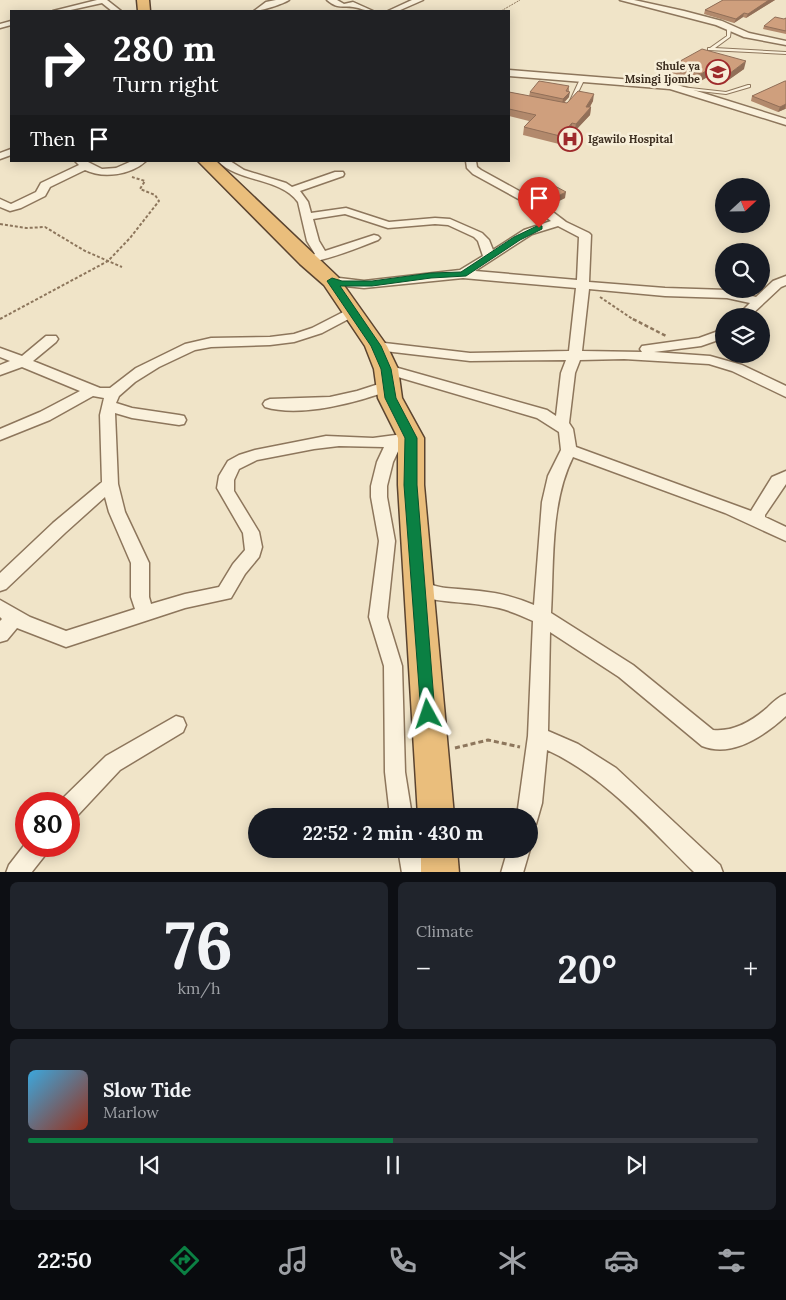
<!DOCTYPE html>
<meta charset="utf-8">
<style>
:root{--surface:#171b24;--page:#20242c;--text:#f1f3f6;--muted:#9ea1a6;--line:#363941;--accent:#0b8043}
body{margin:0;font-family:Lora,serif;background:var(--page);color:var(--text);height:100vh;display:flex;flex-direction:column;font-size:19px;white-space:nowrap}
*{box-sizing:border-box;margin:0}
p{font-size:16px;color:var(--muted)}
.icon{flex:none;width:28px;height:28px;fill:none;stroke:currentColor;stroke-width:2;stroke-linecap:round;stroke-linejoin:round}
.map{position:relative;height:872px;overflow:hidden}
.side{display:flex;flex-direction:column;gap:10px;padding:10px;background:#0d0f14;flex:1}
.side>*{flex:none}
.guide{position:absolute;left:10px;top:10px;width:500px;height:152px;border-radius:0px;box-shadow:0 2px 12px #0003;background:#202124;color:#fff;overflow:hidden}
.needle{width:32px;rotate:68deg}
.controls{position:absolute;left:715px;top:178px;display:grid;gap:10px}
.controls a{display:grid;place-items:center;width:55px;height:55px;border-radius:50%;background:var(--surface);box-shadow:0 2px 12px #0003;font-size:25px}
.speed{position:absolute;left:15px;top:792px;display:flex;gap:10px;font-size:25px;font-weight:700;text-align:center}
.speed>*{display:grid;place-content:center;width:65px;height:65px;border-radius:50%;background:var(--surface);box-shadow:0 2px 12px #0003;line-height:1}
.speed .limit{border:8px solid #d22;background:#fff;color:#111}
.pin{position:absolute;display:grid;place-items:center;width:42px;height:42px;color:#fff;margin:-51px -21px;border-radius:50% 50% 50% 0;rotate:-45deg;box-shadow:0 0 5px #0007}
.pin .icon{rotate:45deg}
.me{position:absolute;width:55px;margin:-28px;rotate:355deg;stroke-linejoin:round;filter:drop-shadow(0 0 4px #0008)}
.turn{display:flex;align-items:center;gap:18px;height:105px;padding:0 20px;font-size:22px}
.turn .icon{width:65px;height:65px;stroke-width:2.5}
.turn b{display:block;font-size:35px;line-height:42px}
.then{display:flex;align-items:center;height:48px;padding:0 20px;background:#0003;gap:10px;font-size:19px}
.big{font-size:38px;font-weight:700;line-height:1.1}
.side .tile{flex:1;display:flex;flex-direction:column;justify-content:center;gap:8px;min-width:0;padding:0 18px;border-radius:8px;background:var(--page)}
.side .dial{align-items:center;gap:0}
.dial b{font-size:65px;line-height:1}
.song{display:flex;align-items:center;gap:15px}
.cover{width:60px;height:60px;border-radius:8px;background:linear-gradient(135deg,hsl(200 70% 55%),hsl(10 70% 35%))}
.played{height:5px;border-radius:2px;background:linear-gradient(90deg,var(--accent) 50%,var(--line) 50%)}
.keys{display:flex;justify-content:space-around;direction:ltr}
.heat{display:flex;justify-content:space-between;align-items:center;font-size:28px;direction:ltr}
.side .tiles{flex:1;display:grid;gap:10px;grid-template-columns:1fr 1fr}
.tile:last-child{grid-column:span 2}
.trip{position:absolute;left:248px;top:808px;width:290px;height:50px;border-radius:25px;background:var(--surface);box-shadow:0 2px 12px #0003;font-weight:700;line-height:50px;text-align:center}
.tabs{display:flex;height:80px;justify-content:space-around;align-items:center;background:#090b0e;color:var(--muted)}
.tabs .icon{width:35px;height:35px}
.tabs .active{color:var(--accent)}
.tabs b{font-size:22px;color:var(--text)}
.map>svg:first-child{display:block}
</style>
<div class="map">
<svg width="786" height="873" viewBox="0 0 786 873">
<rect width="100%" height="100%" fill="#f0e4c8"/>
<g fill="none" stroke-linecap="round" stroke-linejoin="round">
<defs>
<g id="service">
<path d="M729 28 731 29 730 37 715 48 786 52V54L708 50V48H710L727 36V29Z"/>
<path d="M580 79 584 80 573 103 569 104V103Z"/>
<path d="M748 85H750V87L726 94 681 89 679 88 681 87 726 92Z"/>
</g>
<g id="minor">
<path d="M97 0H107L121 11H112L102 3 66 11H53Z"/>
<path d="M276 0H289C283 4 261 11 254 11L266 2Z"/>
<path d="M327 0H337L344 4 353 2 373 11C365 11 361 8 353 7 342 5 339 10 327 0Z"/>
<path d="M412 0H423L398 11H388Z"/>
<path d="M620 0H634L684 11 722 21 749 33 786 41V45L744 37 716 25Z"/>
<path d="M11 21V25L0 28V24Z"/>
<path d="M509 70 671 83 786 119V125L670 89 509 76Z"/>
<path d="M11 149V155L0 159V153Z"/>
<path d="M75 161H86L102 169 116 168 132 161H146C131 175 103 179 85 170L50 187 45 196 21 208 10 211 0 207V199L11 204 36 192 41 183 79 165Z"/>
<path d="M218 161H230L244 170 286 183 292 187 335 172H343L344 174 343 176 300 191 308 202 311 213 346 208 389 222 435 218 450 219 482 233 489 240 493 250 524 230 551 221 533 207 473 174 467 168 466 161H476L477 167 481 170 541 203 566 222 589 233 591 235 589 282 665 288 727 290 756 297 773 281 786 276V285L781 287 750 316H737L750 303 727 298 665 296 589 289 582 351 642 352 640 349 642 346 699 338 724 329V338L701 346 654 352 710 356 742 365 786 386V397L732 371 709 364 624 359 580 360 575 373 569 423 573 429 576 447 751 511 772 477 786 471V484L765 515V517L786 527V541L725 513 573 457C550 503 554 562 551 613L633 665 713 730C734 732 752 721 767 708 773 702 778 697 786 694V716C764 736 732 758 702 746L619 677 550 632 548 731 578 744 616 768 720 865 723 873H695C649 828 606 777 547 750L542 803 536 824 529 826V816H517L528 736 533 621C518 614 504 608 488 606 462 601 437 603 412 594L409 589 412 584C423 580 434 587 446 588 480 591 501 591 534 605L542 502 548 476 561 450 559 432 537 418 381 372 379 369 381 366H391L547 410 556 416 561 373 566 360 470 361 376 350 369 346 376 342 470 353 569 351 576 288 463 278 364 288 327 284 325 281 327 278 331 277 364 281 460 270 483 256 478 241 474 237 448 225 435 224 388 228 345 214 313 219 319 241 325 251 374 235 378 236 380 238 378 240C365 245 321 263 310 261L308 258 315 254 307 241 298 202C280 177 239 183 218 161ZM558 226 579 237 577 280 475 271 532 234Z"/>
<path d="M353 307 358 308 359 311 358 314 322 333 294 342 270 345 211 347 195 350 159 367 135 382 119 396 116 403 132 408 179 415 184 416 186 420 184 424 179 425 132 418 115 413 118 484 125 512 149 563V597L151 604 185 594 219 587 233 564 245 550 243 533 217 488 219 476 228 461 239 455 255 450 326 436 373 438 411 433 416 434 419 438 416 442 401 445 393 462 387 486V497L395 541 387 617 402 666 405 772 412 816H390L385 772 384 666 369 617 379 541 371 497V486L377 462 384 447 339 446 314 449 257 460 239 469 234 480V491L259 532 262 547 259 557 245 574 231 598 185 608 66 647 17 628 7 640 0 642V621L2 619 0 617V600L30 617 66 631 135 609 131 597V563L109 512 105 497 65 533 6 589 0 591V573L53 523 102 482 100 415 104 398 93 396 50 420 0 440V429L40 412 80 391 22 367 0 375V365L10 361 0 357V348L22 356 46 336H56L58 339 56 342 33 361 100 388H110L136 368 185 344 211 338 270 337 294 334 312 328Z"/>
<path d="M388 381 393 383 395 386 393 389C359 402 301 418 265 407L263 404 265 401 270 399 330 397 357 391Z"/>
<path d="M176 716 183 718 186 725 183 732 120 770 77 816 69 819V804H60L61 800 106 756Z"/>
<path d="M26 843V846H49L46 854 31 873H6L9 865Z"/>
<path d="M529 846 530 849 523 873H501L508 849H529Z"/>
<path d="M398 849H420L424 873H402Z"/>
</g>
<g id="trunk">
<path d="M137 0H149L150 11H138Z"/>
<path d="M198 161H216L338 277 387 346 398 369 402 398 424 438V485L454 816H418L398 485V438L378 398 374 369 365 346 324 285 300 264Z"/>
<path d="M421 849H457L459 873H421Z"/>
</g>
</defs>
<use href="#service" stroke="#8d765c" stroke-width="2"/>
<use href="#minor" stroke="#8d765c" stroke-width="3"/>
<use href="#trunk" stroke="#5b4430" stroke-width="3"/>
<path stroke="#8d765c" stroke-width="1" stroke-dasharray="2 1" stroke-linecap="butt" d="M501 11 520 0"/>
<g stroke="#8d765c" stroke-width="2" stroke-dasharray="3 2" stroke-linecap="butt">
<path d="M0 224 26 228 45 227 85 251 122 267"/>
<path d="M600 297 634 320"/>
<path d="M0 319 108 261 130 238 159 201 155 195 140 189 145 181 132 177"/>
</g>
<path stroke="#8d765c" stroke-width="2.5" stroke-dasharray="4 2.5" stroke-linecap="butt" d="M633 319 666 336"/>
<path stroke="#8d765c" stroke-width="3" stroke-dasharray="5 3" stroke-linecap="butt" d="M455 748 488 740 520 747"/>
<use href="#service" fill="#faf1dc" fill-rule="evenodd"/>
<use href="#minor" fill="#faf1dc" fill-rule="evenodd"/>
<use href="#trunk" fill="#eabe7c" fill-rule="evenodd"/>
</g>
<g fill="#b2896c">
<path d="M723 0H775L746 18 743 17 734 23 704 14 705 10Z"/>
<path d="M786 18V34L763 29 764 26 784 19Z"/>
<path d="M673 65 744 69 727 81 709 76 699 82 672 73Z"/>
<path d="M786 81V109H785L778 112 751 101 752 96Z"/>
<path d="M569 86V97L564 103H567L593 101 590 107H591L590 115 574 132 571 131 559 144 523 135 524 127 529 121 509 116V92L529 96 530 92Z"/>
<path d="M529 184 565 198 553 204 529 190Z"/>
</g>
<g fill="#916f58">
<path d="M769 0H775L746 18 748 14Z"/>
<path d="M744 13 743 17 734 23 736 19Z"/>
<path d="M746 61 744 69 727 81 729 74Z"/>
<path d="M711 68 709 76 699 82 701 74Z"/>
<path d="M570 92 569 97 562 104 563 99Z"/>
<path d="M594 94 593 101 586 113 591 107 590 115 574 132 576 124Z"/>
<path d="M786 104 785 109 778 112 780 107Z"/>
<path d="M572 123 571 131 559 144 560 136Z"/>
<path d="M566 192 565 198 553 204 554 198Z"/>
</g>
<g fill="#cf9f7d" stroke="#916f58">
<path d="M723 0H769L748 14 744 13 736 19 705 10Z"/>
<path d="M775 17 784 19 786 18V31L764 26Z"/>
<path d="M702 49 746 61 729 74 711 68 701 74 673 65Z"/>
<path d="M539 81 569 86 566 91 570 92 563 99 530 92Z"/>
<path d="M785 81H786V104L780 107 752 96Z"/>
<path d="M578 91 594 94 586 107H591L576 124 572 123 560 136 524 127 536 115 509 109V92L567 103Z"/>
<path d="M542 179 566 192 554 198 529 184Z"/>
</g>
<path fill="#0b8043" stroke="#07532c" d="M539 225 542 226V229L520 240 466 276 431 278 372 286H340L381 346 391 369 396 398 417 438V485L435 714 433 719 428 721 423 719 421 714 404 485 405 438 385 398 381 369 371 346 327 281 332 278 342 281H372L431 273 461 272 514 237Z"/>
<defs>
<symbol id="school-ring" viewBox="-11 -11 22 22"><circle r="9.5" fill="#f7eed8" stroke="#9e2a2b" stroke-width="1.5"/><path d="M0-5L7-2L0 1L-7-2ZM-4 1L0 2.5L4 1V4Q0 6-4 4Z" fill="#9e2a2b"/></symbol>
<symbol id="hospital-ring" viewBox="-11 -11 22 22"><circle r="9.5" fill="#f7eed8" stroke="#9e2a2b" stroke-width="1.5"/><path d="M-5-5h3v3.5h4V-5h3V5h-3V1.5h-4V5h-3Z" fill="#9e2a2b"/></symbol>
</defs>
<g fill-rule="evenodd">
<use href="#school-ring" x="704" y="58" width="28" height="28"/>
<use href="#hospital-ring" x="556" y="125" width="28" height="28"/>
</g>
<g text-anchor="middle" stroke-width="5" stroke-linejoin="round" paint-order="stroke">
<g font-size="11" font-weight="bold" fill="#3d2e20" stroke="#f7eed8" text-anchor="end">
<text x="700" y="70">Shule ya<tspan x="700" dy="13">Msingi Ijombe</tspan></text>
<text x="588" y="143" text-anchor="start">Igawilo Hospital</text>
</g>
</g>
</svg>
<div class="controls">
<a><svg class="needle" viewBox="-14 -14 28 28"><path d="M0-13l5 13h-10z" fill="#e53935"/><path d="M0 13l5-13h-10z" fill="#9ea1a6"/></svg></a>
<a><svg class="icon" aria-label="search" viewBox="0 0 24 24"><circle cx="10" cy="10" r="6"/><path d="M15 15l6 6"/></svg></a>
<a><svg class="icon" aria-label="layers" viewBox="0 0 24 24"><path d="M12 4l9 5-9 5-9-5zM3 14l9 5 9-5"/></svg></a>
</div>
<div class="speed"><div class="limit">80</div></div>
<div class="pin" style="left:539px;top:228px;background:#d93025"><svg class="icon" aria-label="arrive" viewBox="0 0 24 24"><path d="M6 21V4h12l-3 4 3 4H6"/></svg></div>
<svg class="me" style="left:428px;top:714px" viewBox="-20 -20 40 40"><path d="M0-17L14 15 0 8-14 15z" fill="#0b8043" stroke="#fff" stroke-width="4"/></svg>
<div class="trip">22:52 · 2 min · 430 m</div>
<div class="guide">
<div class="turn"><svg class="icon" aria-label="right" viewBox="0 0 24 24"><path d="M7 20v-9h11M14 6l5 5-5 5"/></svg><div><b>280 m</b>Turn right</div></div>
<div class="then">Then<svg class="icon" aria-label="arrive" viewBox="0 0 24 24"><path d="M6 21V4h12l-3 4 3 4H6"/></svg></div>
</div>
</div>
<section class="side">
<div class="tiles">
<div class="tile dial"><b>76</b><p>km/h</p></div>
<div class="tile"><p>Climate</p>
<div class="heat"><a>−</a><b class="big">20°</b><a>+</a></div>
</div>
<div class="tile">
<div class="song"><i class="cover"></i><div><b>Slow Tide</b><p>Marlow</p></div></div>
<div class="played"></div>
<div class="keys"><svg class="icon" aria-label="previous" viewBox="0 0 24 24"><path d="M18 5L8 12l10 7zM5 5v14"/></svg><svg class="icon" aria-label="pause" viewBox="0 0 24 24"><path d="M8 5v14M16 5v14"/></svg><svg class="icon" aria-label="next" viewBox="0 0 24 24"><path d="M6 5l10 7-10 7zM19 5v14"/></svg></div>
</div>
</div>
</section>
<nav class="tabs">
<b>22:50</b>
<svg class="icon active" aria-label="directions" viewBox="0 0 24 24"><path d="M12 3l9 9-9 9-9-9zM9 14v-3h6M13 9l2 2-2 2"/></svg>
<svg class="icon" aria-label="music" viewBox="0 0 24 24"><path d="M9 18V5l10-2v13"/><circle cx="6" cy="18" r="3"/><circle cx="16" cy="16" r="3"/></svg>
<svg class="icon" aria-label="phone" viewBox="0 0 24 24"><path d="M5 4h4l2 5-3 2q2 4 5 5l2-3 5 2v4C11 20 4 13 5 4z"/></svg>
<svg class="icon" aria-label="climate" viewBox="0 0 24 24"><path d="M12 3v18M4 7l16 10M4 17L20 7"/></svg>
<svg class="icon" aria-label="car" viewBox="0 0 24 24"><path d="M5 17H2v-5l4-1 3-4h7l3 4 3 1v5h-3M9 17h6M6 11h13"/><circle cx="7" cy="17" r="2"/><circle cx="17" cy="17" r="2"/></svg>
<svg class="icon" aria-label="filters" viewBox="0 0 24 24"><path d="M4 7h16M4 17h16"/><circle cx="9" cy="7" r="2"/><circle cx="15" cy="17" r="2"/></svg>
</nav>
